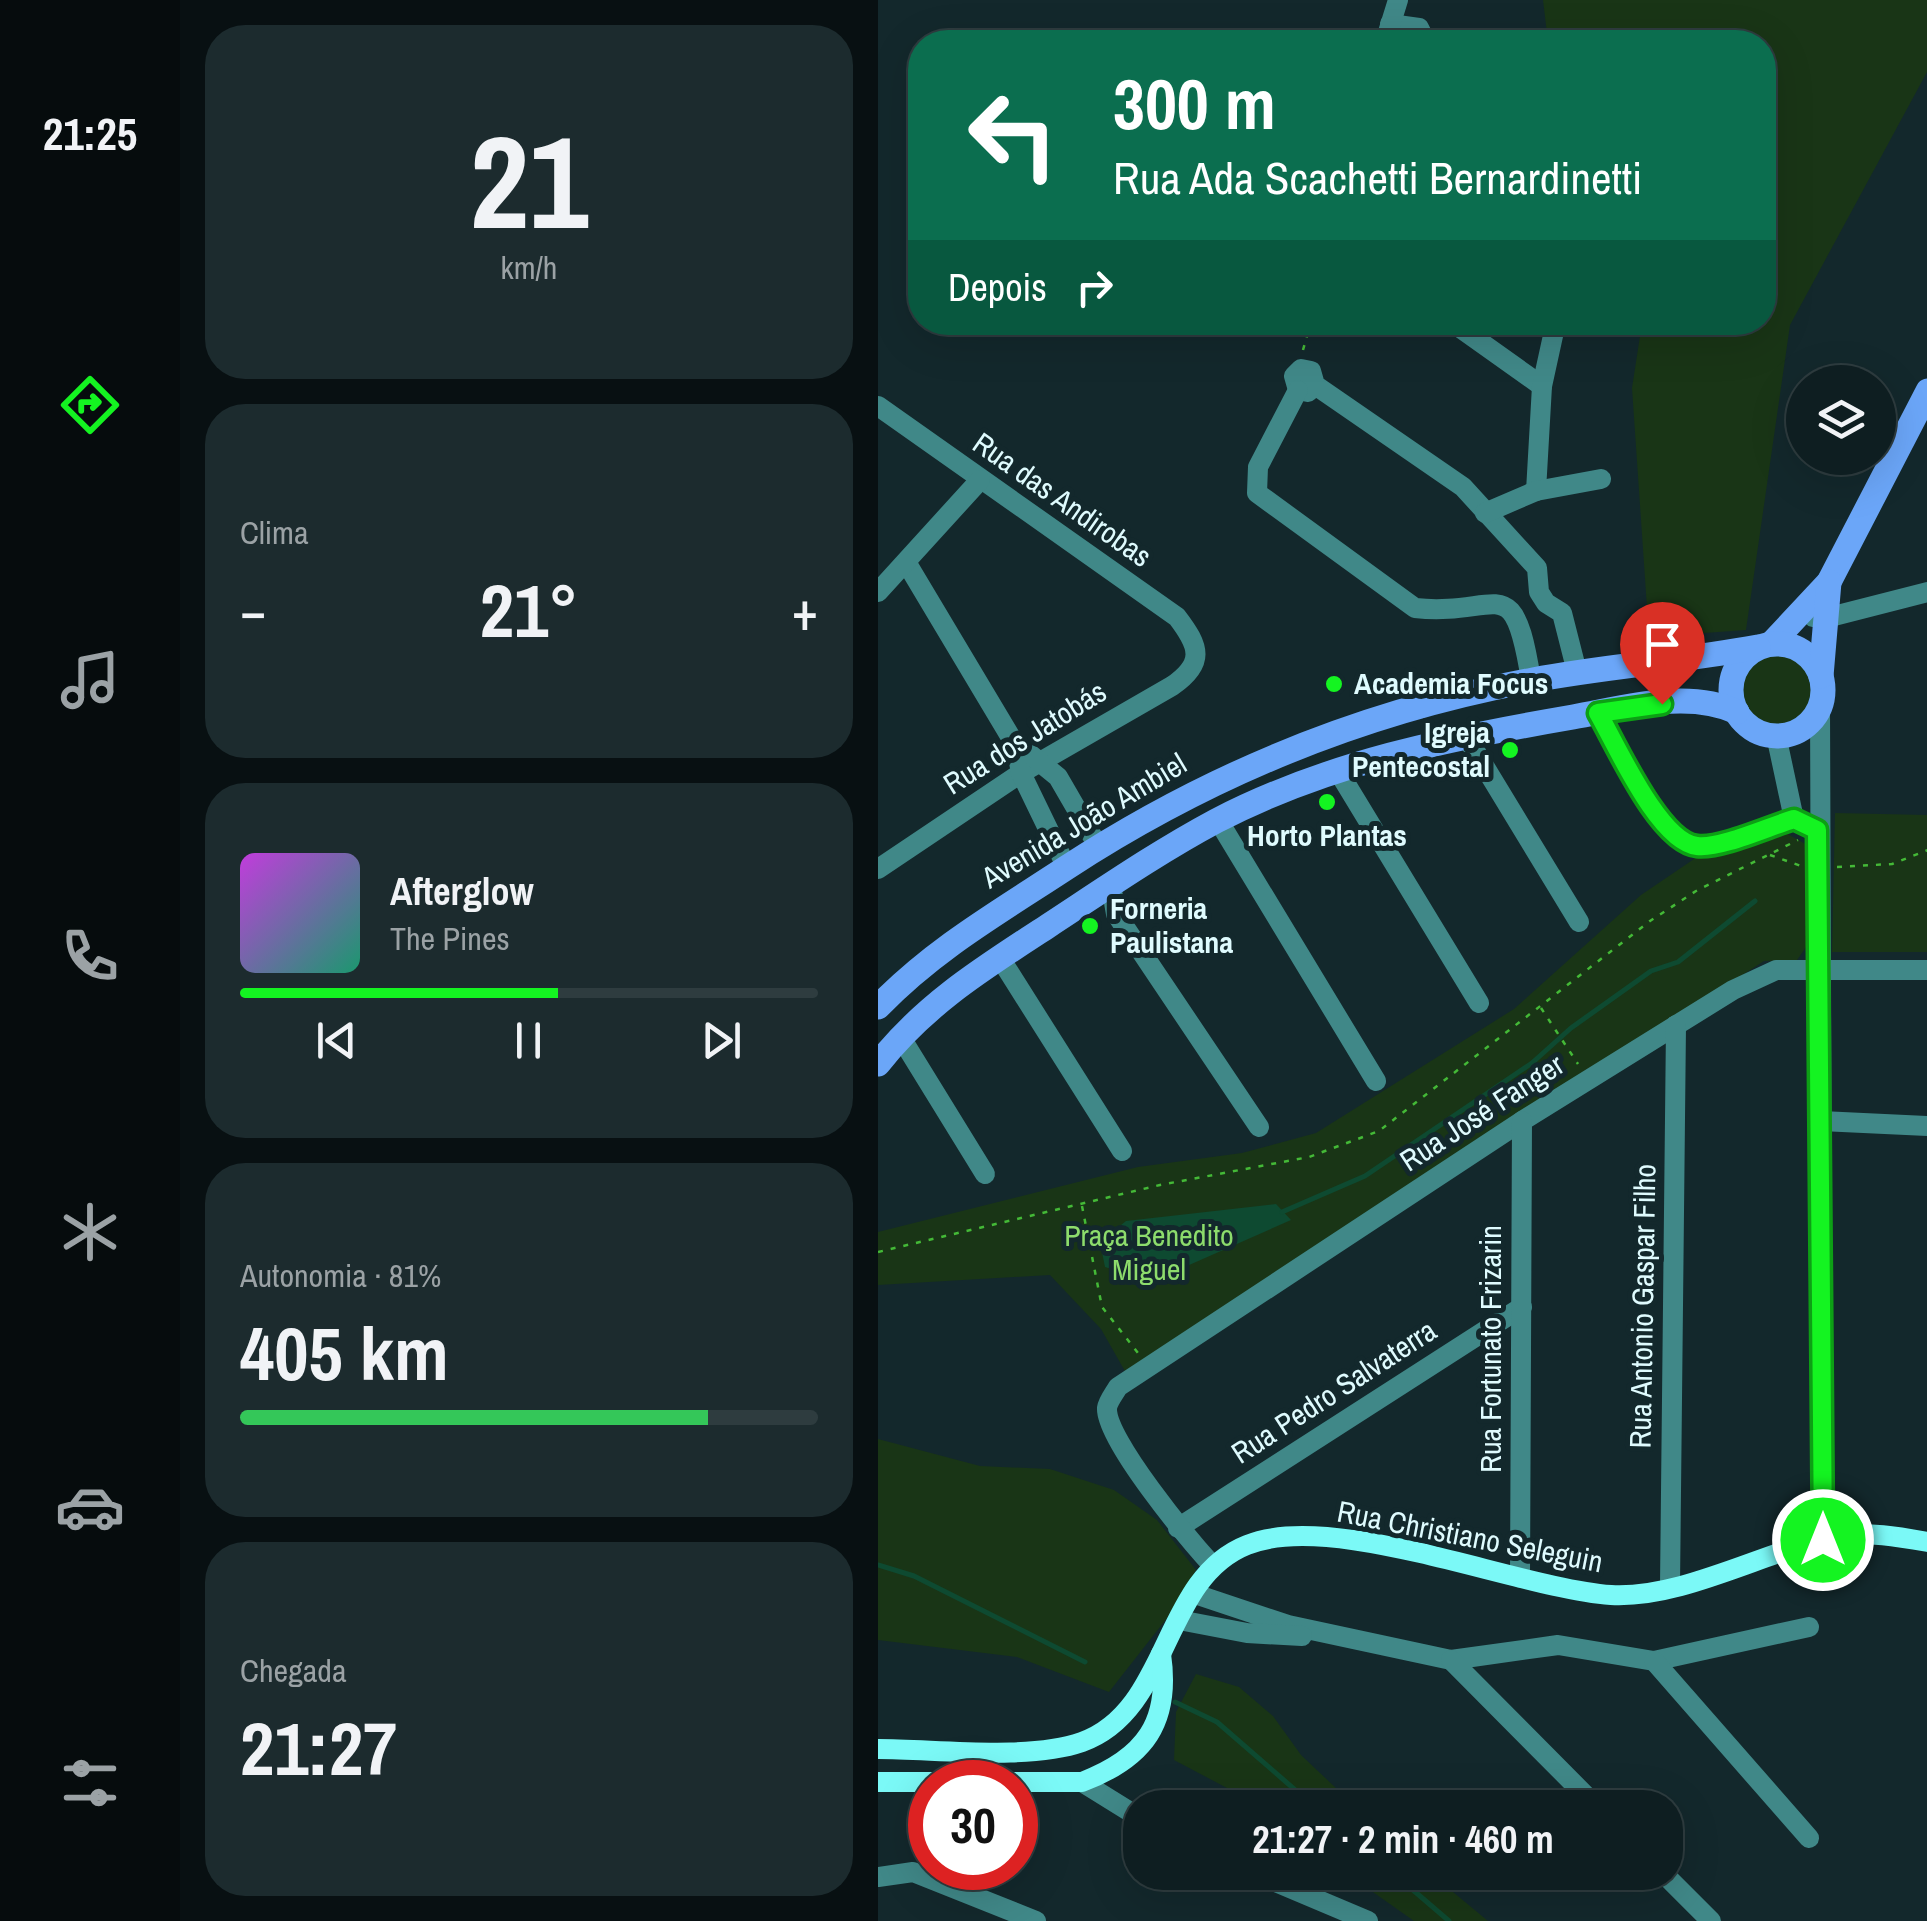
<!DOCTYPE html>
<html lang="pt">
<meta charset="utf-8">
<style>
:root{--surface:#0e1e21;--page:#1c2b2e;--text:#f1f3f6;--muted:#9ba2a5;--line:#2e3c3f;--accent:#14f421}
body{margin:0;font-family:"Archivo Narrow",sans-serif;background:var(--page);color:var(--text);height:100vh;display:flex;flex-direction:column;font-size:38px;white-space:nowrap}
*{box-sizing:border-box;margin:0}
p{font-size:32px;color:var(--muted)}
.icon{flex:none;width:55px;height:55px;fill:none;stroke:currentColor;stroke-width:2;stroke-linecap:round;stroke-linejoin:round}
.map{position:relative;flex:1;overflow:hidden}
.panel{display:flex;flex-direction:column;gap:25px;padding:25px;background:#081012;width:698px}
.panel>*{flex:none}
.banner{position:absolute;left:30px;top:30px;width:868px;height:305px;border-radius:40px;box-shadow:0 10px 40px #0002,0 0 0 2px var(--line);background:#0b6e4f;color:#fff;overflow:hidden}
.controls{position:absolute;left:908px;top:365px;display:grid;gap:20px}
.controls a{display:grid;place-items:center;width:110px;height:110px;border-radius:50%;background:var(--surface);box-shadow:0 10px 40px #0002,0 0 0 2px var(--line);font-size:50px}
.speed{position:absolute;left:30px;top:1760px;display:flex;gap:20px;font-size:50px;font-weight:700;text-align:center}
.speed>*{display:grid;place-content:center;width:130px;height:130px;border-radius:50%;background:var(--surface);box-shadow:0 10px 40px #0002,0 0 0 2px var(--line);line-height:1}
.speed .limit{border:15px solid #d22;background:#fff;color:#111}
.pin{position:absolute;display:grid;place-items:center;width:85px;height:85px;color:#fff;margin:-102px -42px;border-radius:50% 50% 50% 0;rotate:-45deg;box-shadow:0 0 10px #0007}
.pin .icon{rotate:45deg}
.me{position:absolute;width:110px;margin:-55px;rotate:0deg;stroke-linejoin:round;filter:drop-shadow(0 0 8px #0008)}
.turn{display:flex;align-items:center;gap:35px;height:210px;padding:0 40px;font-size:45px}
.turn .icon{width:130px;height:130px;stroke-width:2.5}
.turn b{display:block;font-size:70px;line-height:85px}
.then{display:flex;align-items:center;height:95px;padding:0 40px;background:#0003;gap:20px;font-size:38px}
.big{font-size:75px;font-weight:800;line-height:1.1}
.panel .card{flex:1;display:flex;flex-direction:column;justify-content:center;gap:15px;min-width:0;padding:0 35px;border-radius:40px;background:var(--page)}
.panel .dial{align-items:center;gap:0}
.dial b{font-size:130px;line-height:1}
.song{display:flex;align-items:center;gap:30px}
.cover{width:120px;height:120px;border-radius:15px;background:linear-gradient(135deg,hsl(290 70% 55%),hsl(160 70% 35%))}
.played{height:10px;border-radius:5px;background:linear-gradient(90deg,var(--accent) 55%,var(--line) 55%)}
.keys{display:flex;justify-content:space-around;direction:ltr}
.heat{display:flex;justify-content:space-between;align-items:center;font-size:55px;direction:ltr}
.charge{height:15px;border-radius:8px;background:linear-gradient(90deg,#34c759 81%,var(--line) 0)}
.trip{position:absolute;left:245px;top:1790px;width:560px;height:100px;border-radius:40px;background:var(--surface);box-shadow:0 10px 40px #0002,0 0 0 2px var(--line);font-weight:800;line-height:100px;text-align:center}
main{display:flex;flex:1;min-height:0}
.tab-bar{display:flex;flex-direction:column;width:180px;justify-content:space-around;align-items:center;background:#060c0d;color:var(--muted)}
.tab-bar .icon{width:70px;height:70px}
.tab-bar .selected{color:var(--accent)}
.tab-bar b{font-size:45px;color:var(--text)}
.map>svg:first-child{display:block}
</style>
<main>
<nav class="tab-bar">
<b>21:25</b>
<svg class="icon selected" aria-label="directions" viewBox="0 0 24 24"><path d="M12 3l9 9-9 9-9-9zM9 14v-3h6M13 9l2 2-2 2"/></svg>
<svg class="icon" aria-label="music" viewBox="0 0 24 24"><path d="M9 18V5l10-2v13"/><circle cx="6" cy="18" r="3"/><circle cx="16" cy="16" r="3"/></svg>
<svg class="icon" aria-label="phone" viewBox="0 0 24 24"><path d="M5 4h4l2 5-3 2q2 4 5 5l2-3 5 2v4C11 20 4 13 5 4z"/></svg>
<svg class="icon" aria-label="climate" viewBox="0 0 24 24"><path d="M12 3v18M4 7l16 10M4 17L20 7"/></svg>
<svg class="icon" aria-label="car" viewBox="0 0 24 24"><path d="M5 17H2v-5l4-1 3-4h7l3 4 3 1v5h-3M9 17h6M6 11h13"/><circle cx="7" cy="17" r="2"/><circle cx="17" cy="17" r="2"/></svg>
<svg class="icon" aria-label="filters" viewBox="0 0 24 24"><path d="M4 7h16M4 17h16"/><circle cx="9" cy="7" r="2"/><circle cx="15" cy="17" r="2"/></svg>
</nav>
<section class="panel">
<div class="card dial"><b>21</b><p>km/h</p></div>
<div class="card"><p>Clima</p>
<div class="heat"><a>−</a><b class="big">21°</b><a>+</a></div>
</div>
<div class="card">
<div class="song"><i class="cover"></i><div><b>Afterglow</b><p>The Pines</p></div></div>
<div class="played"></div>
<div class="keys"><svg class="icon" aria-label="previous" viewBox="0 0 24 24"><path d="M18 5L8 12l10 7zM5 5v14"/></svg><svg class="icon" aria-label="pause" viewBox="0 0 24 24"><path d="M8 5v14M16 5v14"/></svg><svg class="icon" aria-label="next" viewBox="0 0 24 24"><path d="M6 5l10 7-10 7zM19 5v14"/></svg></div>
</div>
<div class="card"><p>Autonomia · 81%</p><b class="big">405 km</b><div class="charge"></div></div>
<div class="card"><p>Chegada</p><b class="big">21:27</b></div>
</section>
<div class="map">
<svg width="1050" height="1921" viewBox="0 0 1050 1921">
<rect width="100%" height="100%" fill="#13282c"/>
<g fill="#193516">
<path d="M665 0H1049V72L912 325 868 630 771 637 754 388 764 323 885 322V42H670Z"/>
<circle cx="900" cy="691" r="36"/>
<path d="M957 813 1049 815V952H954Z"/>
<path d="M908 833 931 846V943L919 960 886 961 248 1373 223 1329 172 1275 0 1285V1232L260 1167 364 1153 438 1133 636 1009 763 895 819 857Z"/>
<path d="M0 1439 102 1466 172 1469 236 1490 279 1520 318 1570 289 1618 231 1692 139 1657 0 1640Z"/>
<path d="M318 1674 361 1687 395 1716 423 1755 478 1807H385L296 1760 298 1712Z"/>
<path d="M468 1873H552L610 1921H536Z"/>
</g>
<path fill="#0e4a31" d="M398 1204 413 1220 293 1273 257 1276 227 1267 222 1242 248 1221Z"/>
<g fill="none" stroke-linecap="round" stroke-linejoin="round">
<g stroke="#0e4a31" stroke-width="5">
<path d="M404 1212 487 1176 654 1063 693 1028 773 971 800 962 877 901"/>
<path d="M0 1565 36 1576 207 1662"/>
<path d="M297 1702 339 1722 438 1808"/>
<path d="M514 1872 571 1921"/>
</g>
<g stroke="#44b937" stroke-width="2.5" stroke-dasharray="5 8" stroke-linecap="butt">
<path d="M425 350 433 322"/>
<path d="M892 855 926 867"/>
<path d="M959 867 1014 864 1050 850"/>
<path d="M663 1008 700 1064"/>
<path d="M204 1206 224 1307 260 1353"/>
<path d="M0 1252 282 1185 431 1157 501 1131 772 921 818 891 920 840"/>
</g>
<g stroke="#408888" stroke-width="20">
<path d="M512 24 541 28 548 42"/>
<path d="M507 42 520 0"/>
<path d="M574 322 664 386"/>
<path d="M437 385 430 392 420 390 416 376 423 369 433 371 437 385 585 487 659 568 661 592 668 603 684 613 699 672"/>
<path d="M420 390 380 467 379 493 537 608C622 617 635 566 653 680"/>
<path d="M0 406 299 617C322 647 327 663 294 686L143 773 0 869"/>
<path d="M658 491 664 386 678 322"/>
<path d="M607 513 658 491 723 479"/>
<path d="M28 562 138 746 143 773 189 868"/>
<path d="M0 592 102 480"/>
<path d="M935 617 948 618 1050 592"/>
<path d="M942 706 945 1540"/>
<path d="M720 713C738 744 782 843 819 846 842 848 892 826 916 819L939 830"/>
<path d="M898 735 916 819"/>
<path d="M588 736 701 922"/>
<path d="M153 755 180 777 220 846"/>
<path d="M460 771 601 1003"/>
<path d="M340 820 498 1081"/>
<path d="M233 885 238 914 381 1127"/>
<path d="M122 958 244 1151"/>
<path d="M22 1036 107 1174"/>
<path d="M943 1121 1050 1126"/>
<path d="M300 1528 644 1307"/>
<path d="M335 1566C312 1541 227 1439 229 1408 230 1401 236 1394 240 1387L644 1121 855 990 898 970H1050"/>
<path d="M642 1578 644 1121"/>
<path d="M792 1586 798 1025"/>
<path d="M317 1594 410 1625 573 1660 680 1645 776 1661 931 1627"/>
<path d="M301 1620 369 1633 424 1636"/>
<path d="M573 1660 720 1808"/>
<path d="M776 1661 931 1838"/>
<path d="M204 1782 262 1818"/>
<path d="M374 1872 490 1921"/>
<path d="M784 1872 833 1921"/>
<path d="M0 1877 35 1872 158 1921"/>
</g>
<g stroke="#7bf9f7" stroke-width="20">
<path d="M0 1749C59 1749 149 1761 204 1742 293 1710 283 1579 369 1545 454 1510 639 1588 733 1595 805 1599 889 1550 959 1536 988 1531 1022 1537 1050 1542"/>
<path d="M0 1782H204C267 1758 293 1722 283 1654"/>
</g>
<g stroke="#6ba6f8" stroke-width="25">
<path d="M894 643 951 582 1050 391"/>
<circle cx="899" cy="690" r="46"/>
<path d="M943 676 951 582"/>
<path d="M0 1007C56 949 121 912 188 868 332 774 486 711 655 680 730 666 805 661 880 647"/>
<path d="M0 1064C47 1004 107 967 170 926 225 890 280 852 338 821 449 763 572 738 695 717 747 708 809 689 859 712"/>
</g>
</g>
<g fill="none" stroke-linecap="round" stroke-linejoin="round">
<defs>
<path id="route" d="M784 704 720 713C738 744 781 842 819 846 842 849 892 826 916 819L939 830 945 1540"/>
</defs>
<use href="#route" stroke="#0d9f15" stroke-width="25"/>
<use href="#route" stroke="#14f421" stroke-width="18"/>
</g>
<g fill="#14f421" stroke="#13282c" stroke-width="4">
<circle cx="456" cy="684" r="10"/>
<circle cx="632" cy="750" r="10"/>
<circle cx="449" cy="802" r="10"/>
<circle cx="212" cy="926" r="10"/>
</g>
<g text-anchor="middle" stroke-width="10" stroke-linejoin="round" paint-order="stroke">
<g font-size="30" fill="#dffbfe" stroke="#13282c">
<text transform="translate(184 500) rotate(35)" y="10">Rua das Andirobas</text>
<text transform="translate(147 738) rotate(-32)" y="10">Rua dos Jatobás</text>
<text transform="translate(206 821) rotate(-31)" y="10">Avenida João Ambiel</text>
<text transform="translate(604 1113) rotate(-33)" y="10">Rua José Fanger</text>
<text transform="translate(765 1306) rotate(-89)" y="10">Rua Antonio Gaspar Filho</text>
<text transform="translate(613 1349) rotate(-90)" y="10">Rua Fortunato Frizarin</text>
<text transform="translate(456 1392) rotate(-33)" y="10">Rua Pedro Salvaterra</text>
<text transform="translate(592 1537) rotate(11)" y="10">Rua Christiano Seleguin</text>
</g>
<g font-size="30" font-weight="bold" fill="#dffbfe" stroke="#13282c" text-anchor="start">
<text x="476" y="694">Academia Focus</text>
<text x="612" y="743" text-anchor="end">Igreja<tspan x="612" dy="34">Pentecostal</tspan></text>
<text x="449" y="846" text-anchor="middle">Horto Plantas</text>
<text x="232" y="919">Forneria<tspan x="232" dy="34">Paulistana</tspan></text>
</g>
<g font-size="30" fill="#8ddc6c" stroke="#13282c">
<text x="271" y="1246">Praça Benedito<tspan x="271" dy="34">Miguel</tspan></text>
</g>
</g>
</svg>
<div class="controls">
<a><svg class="icon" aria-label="layers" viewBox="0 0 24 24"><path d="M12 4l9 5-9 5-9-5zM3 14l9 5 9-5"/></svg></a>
</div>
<div class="speed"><div class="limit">30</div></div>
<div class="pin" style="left:784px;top:704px;background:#d93025"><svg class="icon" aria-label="arrive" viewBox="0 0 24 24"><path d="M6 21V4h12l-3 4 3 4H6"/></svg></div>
<svg class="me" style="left:945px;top:1540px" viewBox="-20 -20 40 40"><circle r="17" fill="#14f421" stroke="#fff" stroke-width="3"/><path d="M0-11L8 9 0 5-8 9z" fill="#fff"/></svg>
<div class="trip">21:27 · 2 min · 460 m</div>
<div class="banner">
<div class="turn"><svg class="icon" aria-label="left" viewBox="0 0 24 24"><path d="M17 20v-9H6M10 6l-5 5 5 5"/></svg><div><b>300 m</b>Rua Ada Scachetti Bernardinetti</div></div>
<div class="then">Depois<svg class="icon" aria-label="right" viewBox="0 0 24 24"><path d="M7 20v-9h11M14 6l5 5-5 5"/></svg></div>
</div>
</div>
</main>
